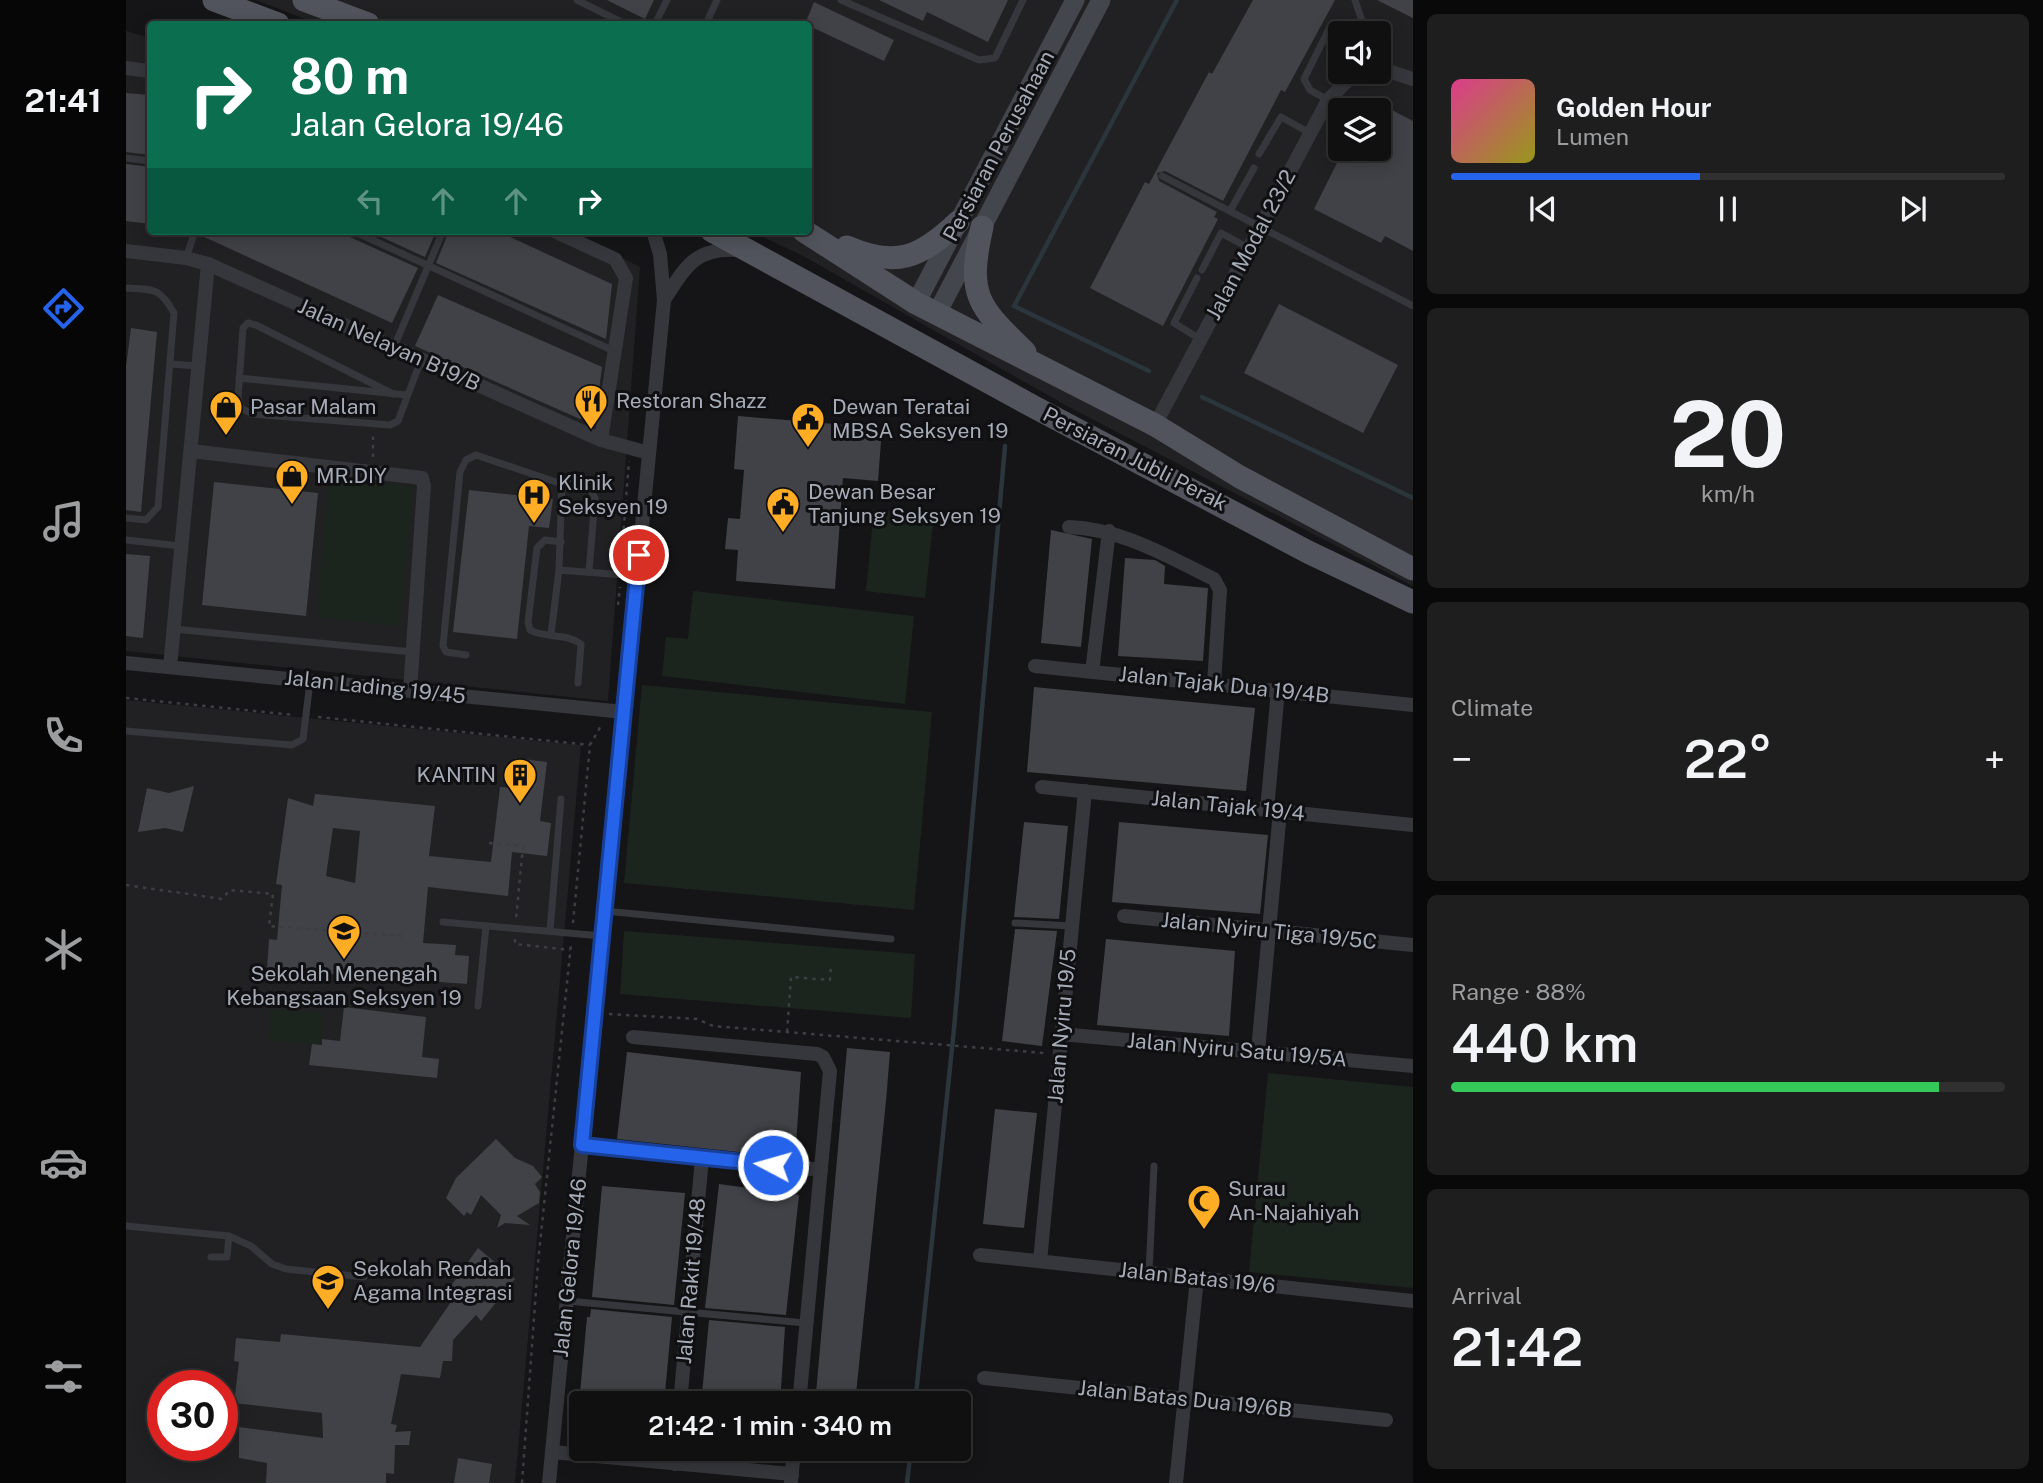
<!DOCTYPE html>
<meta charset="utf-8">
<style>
:root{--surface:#101011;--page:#1e1e1f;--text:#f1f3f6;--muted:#9c9d9f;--line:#303031;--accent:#2563eb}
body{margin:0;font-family:"Public Sans",sans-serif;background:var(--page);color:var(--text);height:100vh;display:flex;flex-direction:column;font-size:26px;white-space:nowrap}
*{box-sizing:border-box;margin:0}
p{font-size:23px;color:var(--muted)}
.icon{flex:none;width:38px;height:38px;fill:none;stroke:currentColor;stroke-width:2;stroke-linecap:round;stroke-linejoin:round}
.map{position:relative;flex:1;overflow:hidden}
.sheet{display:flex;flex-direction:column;gap:14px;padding:14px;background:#090909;width:630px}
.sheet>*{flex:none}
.hud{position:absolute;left:21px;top:21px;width:665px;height:214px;border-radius:7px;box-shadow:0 4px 18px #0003,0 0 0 2px var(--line);background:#0b6e4f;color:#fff;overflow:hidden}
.tools{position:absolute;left:1202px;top:21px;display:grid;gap:14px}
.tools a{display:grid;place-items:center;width:63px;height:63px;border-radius:7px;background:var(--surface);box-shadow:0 4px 18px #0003,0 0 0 2px var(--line);font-size:35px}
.speed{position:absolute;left:21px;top:1370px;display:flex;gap:14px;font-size:35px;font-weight:700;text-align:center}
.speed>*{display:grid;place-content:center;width:91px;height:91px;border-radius:50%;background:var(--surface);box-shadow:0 4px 18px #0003,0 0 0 2px var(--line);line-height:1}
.speed .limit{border:10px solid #d22;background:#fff;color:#111}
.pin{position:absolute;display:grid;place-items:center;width:60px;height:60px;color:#fff;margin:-30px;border:4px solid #fff;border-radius:50%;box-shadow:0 2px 7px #0007}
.me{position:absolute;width:77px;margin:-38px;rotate:276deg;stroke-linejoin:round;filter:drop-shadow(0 0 5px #0008)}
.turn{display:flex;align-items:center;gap:24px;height:147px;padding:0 28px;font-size:32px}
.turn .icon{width:91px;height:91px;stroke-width:2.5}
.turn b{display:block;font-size:49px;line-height:60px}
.lanes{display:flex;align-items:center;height:66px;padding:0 28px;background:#0003;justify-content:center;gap:35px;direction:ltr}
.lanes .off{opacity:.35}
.big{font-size:52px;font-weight:600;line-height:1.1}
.sheet .tile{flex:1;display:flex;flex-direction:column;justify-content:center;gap:10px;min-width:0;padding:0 24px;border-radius:10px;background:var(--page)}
.sheet .dial{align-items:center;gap:0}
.dial b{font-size:91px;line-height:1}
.song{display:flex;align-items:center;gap:21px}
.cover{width:84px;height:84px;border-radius:10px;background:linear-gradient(135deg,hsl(330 70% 55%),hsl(60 70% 35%))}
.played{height:7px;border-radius:4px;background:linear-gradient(90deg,var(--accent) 45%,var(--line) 45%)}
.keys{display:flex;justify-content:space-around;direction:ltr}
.heat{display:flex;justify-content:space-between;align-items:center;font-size:38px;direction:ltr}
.charge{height:10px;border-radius:5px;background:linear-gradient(90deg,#34c759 88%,var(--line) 0)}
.trip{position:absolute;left:443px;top:1391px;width:402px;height:70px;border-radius:7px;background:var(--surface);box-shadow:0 4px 18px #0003,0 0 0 2px var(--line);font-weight:600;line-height:70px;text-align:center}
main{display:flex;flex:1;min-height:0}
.dock{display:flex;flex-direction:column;width:126px;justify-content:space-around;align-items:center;background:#060607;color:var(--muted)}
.dock .icon{width:49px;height:49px}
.dock .active{color:var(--accent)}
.dock b{font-size:32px;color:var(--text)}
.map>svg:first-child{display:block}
</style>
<main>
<nav class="dock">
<b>21:41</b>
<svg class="icon active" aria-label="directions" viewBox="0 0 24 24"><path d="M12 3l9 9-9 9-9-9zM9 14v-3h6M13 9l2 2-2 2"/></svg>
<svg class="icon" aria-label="music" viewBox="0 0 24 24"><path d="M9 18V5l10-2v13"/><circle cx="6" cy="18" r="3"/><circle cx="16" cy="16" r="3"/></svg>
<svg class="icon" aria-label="phone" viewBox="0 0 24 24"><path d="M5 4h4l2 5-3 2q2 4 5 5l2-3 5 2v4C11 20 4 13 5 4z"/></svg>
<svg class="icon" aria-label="climate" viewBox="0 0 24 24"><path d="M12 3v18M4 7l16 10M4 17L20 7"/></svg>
<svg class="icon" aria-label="car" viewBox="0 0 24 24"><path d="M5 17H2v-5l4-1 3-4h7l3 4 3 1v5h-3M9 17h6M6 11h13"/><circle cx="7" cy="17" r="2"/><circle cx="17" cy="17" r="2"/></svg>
<svg class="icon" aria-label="filters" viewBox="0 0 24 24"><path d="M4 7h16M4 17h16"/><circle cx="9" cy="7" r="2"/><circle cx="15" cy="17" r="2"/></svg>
</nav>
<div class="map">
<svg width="1287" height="1483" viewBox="0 0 1287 1483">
<rect width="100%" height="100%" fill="#151517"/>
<g fill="#212124" fill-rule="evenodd">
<path d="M130 0H1287V586L941 406 679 257 625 231H682V24H192ZM1214 33H1253V72H1214ZM1214 110H1253V149H1214Z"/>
<path d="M0 31 24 38V231H443L514 267 482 701 0 651Z"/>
<path d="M0 700 455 745 389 1483H0ZM37 1386H96V1446H37Z"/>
</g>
<g fill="#1c251d">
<path d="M203 478 287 486 274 626 190 617Z"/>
<path d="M748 509 808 515 799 598 740 591Z"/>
<path d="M567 591 788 616 779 704 536 676 540 637 562 639Z"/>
<path d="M516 685 806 712 788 910 498 883Z"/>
<path d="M498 931 789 954 785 1018 494 994Z"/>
<path d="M144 1009 198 1013 196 1045 142 1041Z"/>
<path d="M1142 1073 1287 1087V1288L1123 1272Z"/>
</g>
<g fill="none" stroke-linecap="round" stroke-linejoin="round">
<g stroke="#2a353c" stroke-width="4.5">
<path d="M1023 371 888 306 1051 0"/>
<path d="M1076 397 1287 498"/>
<path d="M789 1404 828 1029 879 446"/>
<path d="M781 1483 785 1449"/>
</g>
</g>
<g fill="#414247" fill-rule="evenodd">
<path d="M481 0H528L519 19Z"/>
<path d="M753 0H882L862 42 801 12 797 21Z"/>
<path d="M1127 0H1209L1159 92 1155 90 1097 201 1039 171 1031 173 1033 181 1091 212 1088 217 1092 219 1037 326 964 288 1019 182 1023 184 1083 72 1086 74Z"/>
<path d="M1251 0H1287V18Z"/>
<path d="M688 2 768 40 758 61 679 24Z"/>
<path d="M0 93 24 95V155L0 152Z"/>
<path d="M1260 107 1287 121V251L1259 236 1255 243 1188 209 1218 149H1253V109Z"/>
<path d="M0 164 24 167V224L0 221Z"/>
<path d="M75 231H221L224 237 292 268 266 323 74 235Z"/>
<path d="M242 231H310L299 257Z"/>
<path d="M323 231H371L486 284 480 339 310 263Z"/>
<path d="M312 295 476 367 472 397 464 416 454 419 289 346Z"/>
<path d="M1153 304 1272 365 1237 433 1118 373Z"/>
<path d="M5 328 31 332 15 512 0 510V367Z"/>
<path d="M612 416 756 428 752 481 717 478 709 589 610 581 612 550 599 549 602 518 614 519 618 470 608 469Z"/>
<path d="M88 482 192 493 180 616 76 605Z"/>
<path d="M343 490 427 499 423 528 403 526 391 639 327 632Z"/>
<path d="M925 530 966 539 955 647 915 643Z"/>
<path d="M0 554 24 556 17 638 0 636Z"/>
<path d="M999 558 1029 560 1039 566 1038 584 1082 588 1077 661 992 656Z"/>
<path d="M908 687 1129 708 1120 791 901 772Z"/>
<path d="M389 758 421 762 414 821 425 823 421 856 386 852 382 896 302 887 297 943 330 945 329 955 343 956 341 984 141 969 143 939 151 940 156 885 150 884 162 798 187 806 189 794 309 806 303 856 365 862 374 787 386 788ZM207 828 234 831 229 883 200 876Z"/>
<path d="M68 786 57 832 39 828 12 832 21 788 43 793Z"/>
<path d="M898 822 942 826 933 919 888 917Z"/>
<path d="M993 822 1142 835 1134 914 986 902Z"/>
<path d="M889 929 931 931 916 1046 876 1041Z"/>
<path d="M980 939 1109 951 1103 1036 971 1025Z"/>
<path d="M218 1007 300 1017 296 1057 313 1059 311 1078 183 1065 186 1044 196 1045V1039L214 1041Z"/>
<path d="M721 1048 764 1052 760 1101 729 1404H689Z"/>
<path d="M501 1052 675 1072 669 1158 491 1139Z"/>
<path d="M869 1109 911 1113 898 1228 857 1224Z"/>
<path d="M370 1139 389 1158 407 1166 416 1177 409 1184 414 1192 413 1203 391 1216 404 1225 379 1223 371 1228 375 1215 355 1195 345 1215 341 1212 338 1216 320 1198 330 1178Z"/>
<path d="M593 1184 673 1195 660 1315 579 1308Z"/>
<path d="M476 1186 559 1193 548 1305 466 1297Z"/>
<path d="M352 1248 389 1279 355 1321 350 1315 327 1340 326 1361H317L314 1378 275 1374 265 1424 271 1425 269 1432 285 1431 283 1445H269L268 1474 260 1473V1483H140L141 1463 113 1458V1427L197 1438 196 1413 108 1403 113 1362 108 1361 110 1338 154 1342 155 1334 294 1347 329 1296 322 1290Z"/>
<path d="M465 1309 546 1317 538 1404H453L461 1317H464Z"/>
<path d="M583 1320 659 1327 654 1404H575Z"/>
<path d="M332 1458 366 1464 363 1483H328Z"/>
</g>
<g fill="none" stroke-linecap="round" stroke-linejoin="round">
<g stroke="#3b3e43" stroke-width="2.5" stroke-dasharray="3.5 5" stroke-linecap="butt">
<path d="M247 457V435"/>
<path d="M495 563 503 461"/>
<path d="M492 605 494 587"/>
<path d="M0 698 168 715"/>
<path d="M192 717 464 745"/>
<path d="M363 843 397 846 390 919"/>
<path d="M0 885 96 899 104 890 147 894 143 926 277 936"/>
<path d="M447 923 464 745 476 724"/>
<path d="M389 939V944L444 950"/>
<path d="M483 1014 571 1019 587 1026 918 1053"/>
<path d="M661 1032 665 977 704 980 705 966"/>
<path d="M396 1483 412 1263 445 944"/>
</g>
<g stroke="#35373c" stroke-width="7">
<path d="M451 0 499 24"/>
<path d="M715 0 853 60 869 58 897 0"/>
<path d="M1229 0 1240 33"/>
<path d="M529 24 541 0"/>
<path d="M580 24 591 0"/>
<path d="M1202 100 1184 90 1178 79 1204 27"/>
<path d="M1133 154 1155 117 1184 133"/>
<path d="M0 158 24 161"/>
<path d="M1036 176 1287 306"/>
<path d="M1104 211 1128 168"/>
<path d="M227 231 488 351"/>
<path d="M60 258 69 231"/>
<path d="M1076 270 1095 233 1123 248"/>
<path d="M1071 278 1048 323 1074 339"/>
<path d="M0 288C28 289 34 288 48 313L32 507 20 520 0 518"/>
<path d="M268 347 317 231"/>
<path d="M44 364 72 366"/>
<path d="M113 378 281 395"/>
<path d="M267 394 130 325 122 323 117 328 112 398 115 408 126 414 264 425 272 421 295 360"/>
<path d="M0 540 55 546"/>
<path d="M435 542 419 540 411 548 402 622 404 630C420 639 438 632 455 644L452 683"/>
<path d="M433 570 436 484"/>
<path d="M48 629 286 652"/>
<path d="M425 634 433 570 511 576"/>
<path d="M340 655 320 652 317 646 334 472 340 460 350 455 436 484 460 483 469 498 463 572"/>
<path d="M0 731 166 745 177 739 184 682"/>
<path d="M479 911 765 939"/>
<path d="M317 922 476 936"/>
<path d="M889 923 946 926"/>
<path d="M424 931 435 799"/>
<path d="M352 1006 360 926"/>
<path d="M0 1226 103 1236 125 1246 146 1264 160 1269 238 1277"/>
<path d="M85 1257H101L103 1236"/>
<path d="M1023 1273 1028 1166"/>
<path d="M441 1301 680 1323"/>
</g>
<g stroke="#35373c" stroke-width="14">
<path d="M0 68 24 71"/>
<path d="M1253 68 1287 79"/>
<path d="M428 231 489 259 500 278 475 440"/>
<path d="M0 251 60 258 82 264 475 440 523 453"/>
<path d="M538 300C559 268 569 247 611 250"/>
<path d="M1029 425 1202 100 1230 72"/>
<path d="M65 451 296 478 298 486 284 691"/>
<path d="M943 527C996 529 1041 556 1088 579L1094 590 1088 684"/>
<path d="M0 663 498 712"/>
<path d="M909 666 1287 705"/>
<path d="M44 667 82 264"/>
<path d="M966 672 983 531"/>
<path d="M916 787 1287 825"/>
<path d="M1141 810 1152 690"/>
<path d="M998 916 1287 945"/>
<path d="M935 1034 1287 1066"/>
<path d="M507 1037 691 1054 697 1057 704 1071 673 1404"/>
<path d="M1132 1051 1154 811"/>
<path d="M456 1145 695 1170"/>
<path d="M854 1255 1287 1301"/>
<path d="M914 1261 959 791"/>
<path d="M858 1378 1260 1420"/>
<path d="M554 1404 576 1158"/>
<path d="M426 1452 666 1474"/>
<path d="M549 1464 550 1449"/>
<path d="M665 1482 668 1449"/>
<path d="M423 1483 538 300 534 254 527 231"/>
<path d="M1050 1483 1071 1278"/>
</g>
<g stroke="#43464d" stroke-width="19">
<path d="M790 303 949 0"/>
<path d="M811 313 975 0"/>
</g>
<g stroke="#51545c" stroke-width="23">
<path d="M88 0 152 24"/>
<path d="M178 0 242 24"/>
<path d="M856 227C841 294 850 305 899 352"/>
<path d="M586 231 910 408 1182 552 1287 602"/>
<path d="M678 231 790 303 1029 425 1114 477 1287 569"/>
<path d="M721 247C770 268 794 258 832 222"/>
</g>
</g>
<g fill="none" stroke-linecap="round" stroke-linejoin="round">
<defs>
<path id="route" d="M513 555 456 1145 647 1165"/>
</defs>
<use href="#route" stroke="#184099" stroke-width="18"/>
<use href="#route" stroke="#2563eb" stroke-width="12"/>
</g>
<defs>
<symbol id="restaurant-pin" viewBox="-11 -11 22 30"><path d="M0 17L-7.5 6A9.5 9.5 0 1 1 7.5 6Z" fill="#ffad25" stroke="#101012"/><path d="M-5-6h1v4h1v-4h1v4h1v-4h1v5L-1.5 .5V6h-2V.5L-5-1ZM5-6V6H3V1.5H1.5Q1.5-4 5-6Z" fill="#111"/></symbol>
<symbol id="shop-pin" viewBox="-11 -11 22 30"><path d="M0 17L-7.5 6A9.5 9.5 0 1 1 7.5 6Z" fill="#ffad25" stroke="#101012"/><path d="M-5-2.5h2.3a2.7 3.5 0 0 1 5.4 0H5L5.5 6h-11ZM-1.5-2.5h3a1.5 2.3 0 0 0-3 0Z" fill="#111"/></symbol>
<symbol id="civic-pin" viewBox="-11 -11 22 30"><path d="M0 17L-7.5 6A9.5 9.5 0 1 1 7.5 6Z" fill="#ffad25" stroke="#101012"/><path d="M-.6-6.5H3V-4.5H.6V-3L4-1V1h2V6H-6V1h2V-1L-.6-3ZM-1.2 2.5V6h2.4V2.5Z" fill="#111"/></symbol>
<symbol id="hospital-pin" viewBox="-11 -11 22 30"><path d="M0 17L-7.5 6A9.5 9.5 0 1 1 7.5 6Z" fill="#ffad25" stroke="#101012"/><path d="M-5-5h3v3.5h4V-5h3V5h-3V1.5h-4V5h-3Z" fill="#111"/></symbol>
<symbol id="building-pin" viewBox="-11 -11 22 30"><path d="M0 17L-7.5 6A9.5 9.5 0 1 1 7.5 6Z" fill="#ffad25" stroke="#101012"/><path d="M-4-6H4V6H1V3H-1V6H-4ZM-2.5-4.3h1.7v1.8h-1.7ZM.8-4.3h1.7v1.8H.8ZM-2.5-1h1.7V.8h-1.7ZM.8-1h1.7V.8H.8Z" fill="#111"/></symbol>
<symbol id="school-pin" viewBox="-11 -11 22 30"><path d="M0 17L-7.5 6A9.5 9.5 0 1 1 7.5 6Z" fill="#ffad25" stroke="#101012"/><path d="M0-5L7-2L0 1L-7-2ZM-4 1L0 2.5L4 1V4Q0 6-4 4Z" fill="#111"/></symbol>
<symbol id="mosque-pin" viewBox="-11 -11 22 30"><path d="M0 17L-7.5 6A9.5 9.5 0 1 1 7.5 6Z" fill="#ffad25" stroke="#101012"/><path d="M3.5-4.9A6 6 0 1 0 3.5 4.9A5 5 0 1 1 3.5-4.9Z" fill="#111"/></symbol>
</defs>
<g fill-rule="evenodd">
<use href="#restaurant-pin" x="446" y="382" width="38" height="52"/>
<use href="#shop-pin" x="81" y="388" width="38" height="52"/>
<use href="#civic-pin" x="663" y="400" width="38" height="52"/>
<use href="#shop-pin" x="147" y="457" width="38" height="52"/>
<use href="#hospital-pin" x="389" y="476" width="38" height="52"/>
<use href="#civic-pin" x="638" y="485" width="38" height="52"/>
<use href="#building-pin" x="375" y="756" width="38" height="52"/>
<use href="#school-pin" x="199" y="912" width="38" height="52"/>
<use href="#mosque-pin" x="1059" y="1182" width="38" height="52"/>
<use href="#school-pin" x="183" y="1262" width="38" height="52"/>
</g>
<g text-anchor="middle" stroke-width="6" stroke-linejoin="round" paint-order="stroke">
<g font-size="21" fill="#a5acb8" stroke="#101012">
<text transform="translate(873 146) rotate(-62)" y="7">Persiaran Perusahaan</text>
<text transform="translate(1125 245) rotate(-62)" y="7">Jalan Modal 23/2</text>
<text transform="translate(263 345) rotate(24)" y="7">Jalan Nelayan B19/B</text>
<text transform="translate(1009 459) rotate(27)" y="7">Persiaran Jubli Perak</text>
<text transform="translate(1098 685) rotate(6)" y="7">Jalan Tajak Dua 19/4B</text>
<text transform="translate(249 687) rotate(6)" y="7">Jalan Lading 19/45</text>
<text transform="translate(1102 806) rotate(6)" y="7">Jalan Tajak 19/4</text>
<text transform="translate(1143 931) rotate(6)" y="7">Jalan Nyiru Tiga 19/5C</text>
<text transform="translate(936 1026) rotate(-85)" y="7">Jalan Nyiru 19/5</text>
<text transform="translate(1111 1050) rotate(5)" y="7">Jalan Nyiru Satu 19/5A</text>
<text transform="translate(444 1268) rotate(-84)" y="7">Jalan Gelora 19/46</text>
<text transform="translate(1071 1278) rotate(6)" y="7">Jalan Batas 19/6</text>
<text transform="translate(565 1281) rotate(-85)" y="7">Jalan Rakit 19/48</text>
<text transform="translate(1059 1399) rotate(6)" y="7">Jalan Batas Dua 19/6B</text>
</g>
<g font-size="21" fill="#a5acb8" stroke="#101012" text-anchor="start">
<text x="490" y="408">Restoran Shazz</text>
<text x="124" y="414">Pasar Malam</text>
<text x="706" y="414">Dewan Teratai<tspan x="706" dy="24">MBSA Seksyen 19</tspan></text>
<text x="190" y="483">MR.DIY</text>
<text x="432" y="490">Klinik<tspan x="432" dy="24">Seksyen 19</tspan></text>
<text x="682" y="499">Dewan Besar<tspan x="682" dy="24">Tanjung Seksyen 19</tspan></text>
<text x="370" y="782" text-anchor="end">KANTIN</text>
<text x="218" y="981" text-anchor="middle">Sekolah Menengah<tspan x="218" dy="24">Kebangsaan Seksyen 19</tspan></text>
<text x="1102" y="1196">Surau<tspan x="1102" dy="24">An-Najahiyah</tspan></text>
<text x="227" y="1276">Sekolah Rendah<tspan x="227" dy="24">Agama Integrasi</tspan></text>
</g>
</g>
</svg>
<div class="tools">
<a><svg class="icon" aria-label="sound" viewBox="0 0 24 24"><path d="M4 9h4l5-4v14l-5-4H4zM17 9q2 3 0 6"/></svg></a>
<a><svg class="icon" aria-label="layers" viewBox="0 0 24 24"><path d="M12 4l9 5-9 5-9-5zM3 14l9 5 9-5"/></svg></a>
</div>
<div class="speed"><div class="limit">30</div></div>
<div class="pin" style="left:513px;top:555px;background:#d93025"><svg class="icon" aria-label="arrive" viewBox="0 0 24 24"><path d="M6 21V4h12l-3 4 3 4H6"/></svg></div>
<svg class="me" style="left:647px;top:1165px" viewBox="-20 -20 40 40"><circle r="17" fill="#2563eb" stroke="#fff" stroke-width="3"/><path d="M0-11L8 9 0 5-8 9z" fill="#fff"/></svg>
<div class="trip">21:42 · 1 min · 340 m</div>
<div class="hud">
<div class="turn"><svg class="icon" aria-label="right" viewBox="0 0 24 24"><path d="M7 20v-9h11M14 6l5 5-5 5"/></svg><div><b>80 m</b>Jalan Gelora 19/46</div></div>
<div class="lanes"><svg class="icon off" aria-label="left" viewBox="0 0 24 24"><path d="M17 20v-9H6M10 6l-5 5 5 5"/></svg><svg class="icon off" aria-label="ahead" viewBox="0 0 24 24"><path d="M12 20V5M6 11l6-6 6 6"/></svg><svg class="icon off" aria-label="ahead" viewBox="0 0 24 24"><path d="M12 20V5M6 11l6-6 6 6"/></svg><svg class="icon" aria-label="right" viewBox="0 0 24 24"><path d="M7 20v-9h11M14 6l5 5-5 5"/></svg></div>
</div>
</div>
<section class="sheet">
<div class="tile">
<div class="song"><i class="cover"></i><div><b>Golden Hour</b><p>Lumen</p></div></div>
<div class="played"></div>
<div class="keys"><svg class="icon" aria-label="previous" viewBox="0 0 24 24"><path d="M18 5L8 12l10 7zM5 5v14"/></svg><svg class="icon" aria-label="pause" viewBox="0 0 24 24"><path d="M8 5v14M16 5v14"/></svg><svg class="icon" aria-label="next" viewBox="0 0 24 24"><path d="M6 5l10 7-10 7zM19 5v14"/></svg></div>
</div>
<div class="tile dial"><b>20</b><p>km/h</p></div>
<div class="tile"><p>Climate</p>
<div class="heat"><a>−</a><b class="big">22°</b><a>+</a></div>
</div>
<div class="tile"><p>Range · 88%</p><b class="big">440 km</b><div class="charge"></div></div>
<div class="tile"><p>Arrival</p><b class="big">21:42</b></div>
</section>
</main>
